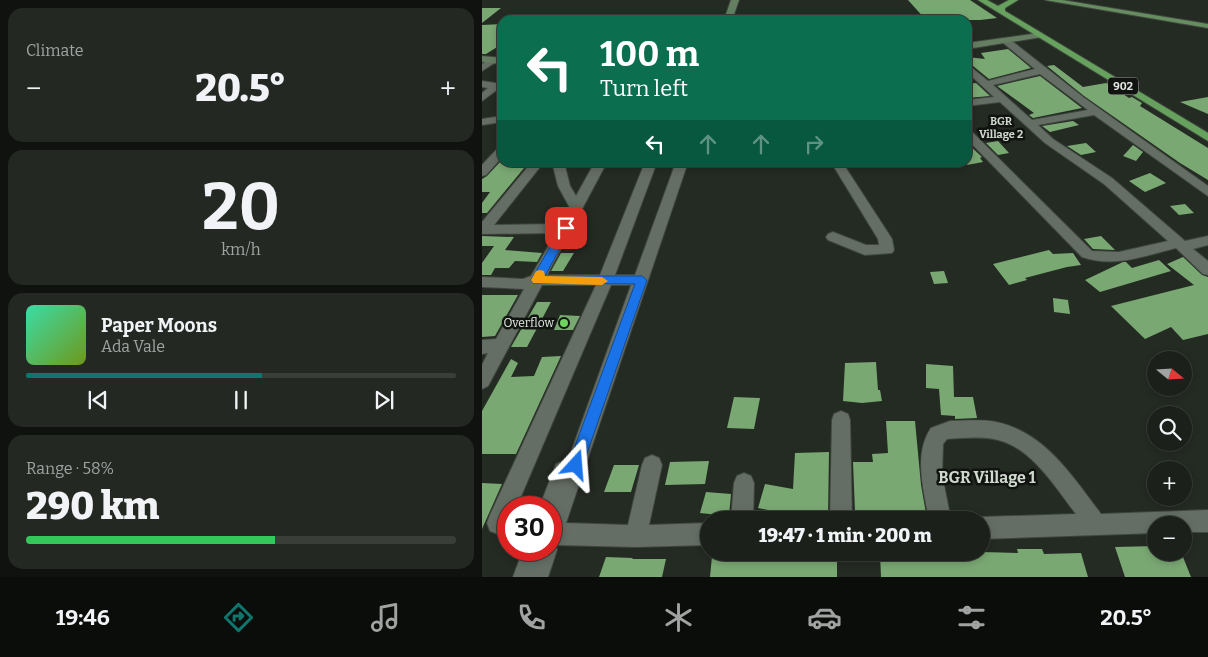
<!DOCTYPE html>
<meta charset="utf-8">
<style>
:root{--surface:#1b201a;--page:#242823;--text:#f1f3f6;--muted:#a0a3a2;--line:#393e39;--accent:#0f766e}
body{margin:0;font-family:Bitter,serif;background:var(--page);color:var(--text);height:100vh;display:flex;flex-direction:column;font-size:19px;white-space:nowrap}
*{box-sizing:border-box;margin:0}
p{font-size:16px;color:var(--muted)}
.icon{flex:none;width:28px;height:28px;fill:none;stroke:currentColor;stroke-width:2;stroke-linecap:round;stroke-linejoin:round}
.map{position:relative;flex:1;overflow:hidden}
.details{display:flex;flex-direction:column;gap:8px;padding:8px;background:#0f120e;width:482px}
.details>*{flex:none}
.guide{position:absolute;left:15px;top:15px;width:475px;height:152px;border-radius:15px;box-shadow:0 2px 8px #0003,0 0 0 1px var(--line);background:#0b6e4f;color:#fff;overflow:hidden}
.needle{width:32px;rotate:108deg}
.fabs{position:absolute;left:665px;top:351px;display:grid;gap:10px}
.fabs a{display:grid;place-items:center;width:45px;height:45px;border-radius:50%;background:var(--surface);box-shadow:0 2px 8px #0003,0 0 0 1px var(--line);font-size:25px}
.speed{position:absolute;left:15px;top:496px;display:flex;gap:10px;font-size:25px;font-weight:700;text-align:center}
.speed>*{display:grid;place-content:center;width:65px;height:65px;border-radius:50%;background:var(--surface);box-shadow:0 2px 8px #0003,0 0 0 1px var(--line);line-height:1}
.speed .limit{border:8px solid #d22;background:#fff;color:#111}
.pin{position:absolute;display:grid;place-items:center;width:42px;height:42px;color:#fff;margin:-21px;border-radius:10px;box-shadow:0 2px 8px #0006}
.me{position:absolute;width:55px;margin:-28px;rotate:19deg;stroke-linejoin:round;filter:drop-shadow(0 0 4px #0008)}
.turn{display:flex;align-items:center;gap:18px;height:105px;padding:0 20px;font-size:22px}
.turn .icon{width:65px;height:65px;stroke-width:2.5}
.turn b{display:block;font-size:35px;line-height:42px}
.lanes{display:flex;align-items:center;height:48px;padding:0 20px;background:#0003;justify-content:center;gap:25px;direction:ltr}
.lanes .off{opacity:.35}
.big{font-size:38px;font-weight:800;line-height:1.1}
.details .widget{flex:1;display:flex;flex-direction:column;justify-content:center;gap:8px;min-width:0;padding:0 18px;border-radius:15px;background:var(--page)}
.details .dial{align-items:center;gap:0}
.dial b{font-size:65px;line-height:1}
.song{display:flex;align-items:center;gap:15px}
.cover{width:60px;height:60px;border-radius:8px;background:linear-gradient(135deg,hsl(160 70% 55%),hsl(80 70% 35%))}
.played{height:5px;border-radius:2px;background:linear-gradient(90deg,var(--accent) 55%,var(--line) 55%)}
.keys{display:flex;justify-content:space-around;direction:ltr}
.heat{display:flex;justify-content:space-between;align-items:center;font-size:28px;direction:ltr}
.charge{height:8px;border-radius:4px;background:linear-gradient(90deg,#34c759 58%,var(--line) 0)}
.trip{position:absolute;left:218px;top:511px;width:290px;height:50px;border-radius:25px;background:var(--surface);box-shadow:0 2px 8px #0003,0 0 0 1px var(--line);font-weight:800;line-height:50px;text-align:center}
.tabs{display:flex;height:80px;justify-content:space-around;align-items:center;background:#0b0d0a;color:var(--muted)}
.tabs .icon{width:35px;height:35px}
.tabs .active{color:var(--accent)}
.tabs b{font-size:22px;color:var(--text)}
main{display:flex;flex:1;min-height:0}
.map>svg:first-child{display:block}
</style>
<main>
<section class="details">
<div class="widget"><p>Climate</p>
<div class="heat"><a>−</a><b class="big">20.5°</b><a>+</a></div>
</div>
<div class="widget dial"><b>20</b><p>km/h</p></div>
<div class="widget">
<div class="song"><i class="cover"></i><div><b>Paper Moons</b><p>Ada Vale</p></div></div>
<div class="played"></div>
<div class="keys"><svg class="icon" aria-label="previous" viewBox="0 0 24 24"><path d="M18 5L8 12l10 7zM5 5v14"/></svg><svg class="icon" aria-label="pause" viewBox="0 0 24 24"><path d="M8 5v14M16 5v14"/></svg><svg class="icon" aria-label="next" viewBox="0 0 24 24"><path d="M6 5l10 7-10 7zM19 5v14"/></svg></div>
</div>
<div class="widget"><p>Range · 58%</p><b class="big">290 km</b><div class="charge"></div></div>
</section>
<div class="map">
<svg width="726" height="577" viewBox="0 0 726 577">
<rect width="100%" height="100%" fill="#242b23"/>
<g fill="#7aa873">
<path d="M426 0H488L515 18 498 20H444Z"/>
<path d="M0 8H19L0 23Z"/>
<path d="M20 24V44L4 54H0V25Z"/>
<path d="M526 49 549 68 507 79 485 61V57L503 59 499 53Z"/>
<path d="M572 65 601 87 624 83 647 98 650 97 660 103 658 106 726 148V180L698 163 602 96 565 66Z"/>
<path d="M558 76 600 108 551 118 547 115 552 113 515 86Z"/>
<path d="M494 83 508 96 485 98V84Z"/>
<path d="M726 97V114L698 102Z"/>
<path d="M591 121 597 125 568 132 560 126Z"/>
<path d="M516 141 527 153 516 155 504 143Z"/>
<path d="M485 143 500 157 498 158 501 162 485 165Z"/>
<path d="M604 143 614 152 599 155 585 146Z"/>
<path d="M651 145 661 152 654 161 641 156Z"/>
<path d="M18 162H47L5 213H0V203L8 192H0V179L5 176Z"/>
<path d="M668 173 684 183 663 192 647 181Z"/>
<path d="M703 204 712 213 697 215 688 206Z"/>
<path d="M0 236 32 237 23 250 60 253 55 262 33 261 27 268H13L9 275H0V263L12 246H0Z"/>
<path d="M619 236 633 250 611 249 602 239Z"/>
<path d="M567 250 571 254 591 253 599 265 585 267 543 278 545 280 527 285 511 264Z"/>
<path d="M79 253H92L81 271H69Z"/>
<path d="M701 257 720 275 726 277V334L701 340 689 327 663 339 629 306 712 285 685 264Z"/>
<path d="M677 260 689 271 618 292 603 280 641 262H644L650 268Z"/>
<path d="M462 271 466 283 452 284 448 272Z"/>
<path d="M0 295H36L13 336 0 337Z"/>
<path d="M571 298 586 300 588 314 572 312Z"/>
<path d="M55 302H69L45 347H29Z"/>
<path d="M78 315 98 316 91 330H72Z"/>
<path d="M79 356 34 454H0V411L29 359 36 363 29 377 52 376 60 357Z"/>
<path d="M394 362 396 390H398L400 401 380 403 361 401 363 363Z"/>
<path d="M444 364 471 366 472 397H491L495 418 473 419V416L459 415 457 389 444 388Z"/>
<path d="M252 397 278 398 272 429 245 428Z"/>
<path d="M404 421H433L439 485 445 519 412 520 411 511 373 512 371 462H391L390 454 406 453Z"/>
<path d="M347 452 346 519 314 520V516L276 508 283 484 311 489 313 453Z"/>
<path d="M227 461 223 484 183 485 188 462Z"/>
<path d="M132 465H157L149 492H122Z"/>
<path d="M0 483 20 484 0 529Z"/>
<path d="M224 492 249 494 247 516 218 513Z"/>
<path d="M674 546V552H699L709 577H643L633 547Z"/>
<path d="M535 549H560L562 554 599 553 606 577H399L398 554 459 553V556L501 555 500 552 536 553Z"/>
<path d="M291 552 355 555V577H228L230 556 252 554V558L291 556Z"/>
<path d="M124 557 151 558 150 559H184L180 577H117Z"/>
</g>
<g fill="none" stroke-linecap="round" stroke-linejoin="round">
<defs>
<g id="street">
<path d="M520 38H526L601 97 726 186V196L612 115 556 125 571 139 630 178 703 241 726 236V245L711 249 726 261V275L721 274 694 248C662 256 633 268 600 257L485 139V130L489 131 610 251 637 252 686 241 622 184 563 143 518 102 485 106V100L512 97 485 72V64L506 81 553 69 520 42ZM558 74 606 110 550 120 511 85Z"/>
<path d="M11 57 14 58V62L0 71V64Z"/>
<path d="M0 81 20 84V90L16 89 0 101V93L6 88 0 87Z"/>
<path d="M20 116V122L0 125V119Z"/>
<path d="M20 147V157L4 175 0 176V165L16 148Z"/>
<path d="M50 162H62L12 225 79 224 88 208 76 186 70 162H82L88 186 94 196 113 162H125L65 275H118L163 162H175L133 275H153L194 162H206L84 523 146 525 160 465 163 458 170 455 177 458 180 465 167 525 226 523V545L154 547 74 545 75 550 66 577H31L41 550H69V508H57L74 464 81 461 85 463 149 285H129L34 508H26V524L24 531 16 534 8 531 5 523 8 515 114 285H60L6 386 0 389V365L6 353 0 354V340L14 339 42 289 0 287V277L41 279 49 276 74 233 0 234V222Z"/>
<path d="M349 162H360L410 239 412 250 410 253 383 255 346 240 344 237 346 234 351 232 384 245H397L396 239Z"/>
<path d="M359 411 366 414 368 420 370 520H348L350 420 352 414Z"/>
<path d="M468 421C483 421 500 419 514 422 563 432 591 477 619 514L726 510V532H701V525H674V533L499 539V520H492L499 517 594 514C574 488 550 448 516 440 500 436 481 438 465 439L461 444 460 475 469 520H447C442 491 431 454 449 428Z"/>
<path d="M262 473 269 476 272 483 271 520H249L252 483 255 476Z"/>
</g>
<g id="secondary">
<path d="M249 0H257L250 20H242Z"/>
<path d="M557 33H560V37L485 49V43Z"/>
<path d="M0 56 20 58V64L0 62Z"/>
</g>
<path id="primary" d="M563 0H580L726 24V28Z"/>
<path id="highway" d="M496 0H505L516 6 527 0H536L523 8V11L726 133V141Z"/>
</defs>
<use href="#street" stroke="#40473f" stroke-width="2"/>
<use href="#secondary" stroke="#40473f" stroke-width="2"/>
<use href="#primary" stroke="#40473f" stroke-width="2"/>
<use href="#highway" stroke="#40473f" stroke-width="2"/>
<use href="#street" fill="#656e64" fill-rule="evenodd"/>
<use href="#secondary" fill="#657e62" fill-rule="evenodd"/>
<use href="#primary" fill="#668d60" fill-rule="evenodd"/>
<use href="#highway" fill="#66a25d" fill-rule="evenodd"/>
</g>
<path fill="#1a73e8" stroke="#114b97" d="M84 225 89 228 63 276H160L165 280 101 465 99 471 94 473 88 471 86 465 153 284 51 283 49 280 79 228Z"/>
<path fill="#f59e0b" d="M58 270 62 271 63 276 120 277 126 281 120 285 51 283 49 280 54 271Z"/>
<circle fill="#6fd360" stroke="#10130f" stroke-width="2" cx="82" cy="323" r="5"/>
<g text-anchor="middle" stroke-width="5" stroke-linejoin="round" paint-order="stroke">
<rect fill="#10130f" stroke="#a4a8a3" stroke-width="1" x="626" y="77.5" width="30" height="17" rx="4"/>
<g font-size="11" font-weight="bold" fill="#e3e8e2">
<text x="641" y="90">902</text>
</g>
<g font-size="11" font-weight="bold" fill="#cfd9ce" stroke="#10130f">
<text x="519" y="125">BGR<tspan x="519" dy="13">Village 2</tspan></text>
</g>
<g font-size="12" fill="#e3e8e2" stroke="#10130f" text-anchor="end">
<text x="72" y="327">Overflow</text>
</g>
<g font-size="16" font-weight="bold" fill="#cfd9ce" stroke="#10130f">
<text x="505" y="483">BGR Village 1</text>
</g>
</g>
</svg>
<div class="fabs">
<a><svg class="needle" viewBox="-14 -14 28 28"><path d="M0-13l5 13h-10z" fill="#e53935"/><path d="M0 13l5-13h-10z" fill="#a0a3a2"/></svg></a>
<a><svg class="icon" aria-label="search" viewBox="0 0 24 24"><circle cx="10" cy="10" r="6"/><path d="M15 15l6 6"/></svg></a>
<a>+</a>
<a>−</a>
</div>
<div class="speed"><div class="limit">30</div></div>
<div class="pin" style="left:84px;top:228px;background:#d93025"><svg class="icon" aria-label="arrive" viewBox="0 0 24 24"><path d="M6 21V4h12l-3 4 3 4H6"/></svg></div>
<svg class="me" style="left:94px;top:465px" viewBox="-20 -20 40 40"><path d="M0-17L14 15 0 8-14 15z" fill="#1a73e8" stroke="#fff" stroke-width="4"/></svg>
<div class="trip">19:47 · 1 min · 200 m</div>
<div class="guide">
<div class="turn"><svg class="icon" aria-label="left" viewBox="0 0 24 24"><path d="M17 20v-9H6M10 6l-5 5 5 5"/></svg><div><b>100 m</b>Turn left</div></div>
<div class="lanes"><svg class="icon" aria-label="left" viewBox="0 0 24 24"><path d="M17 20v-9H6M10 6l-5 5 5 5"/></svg><svg class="icon off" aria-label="ahead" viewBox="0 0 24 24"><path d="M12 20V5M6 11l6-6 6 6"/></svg><svg class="icon off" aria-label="ahead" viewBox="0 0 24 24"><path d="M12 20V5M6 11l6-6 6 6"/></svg><svg class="icon off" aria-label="right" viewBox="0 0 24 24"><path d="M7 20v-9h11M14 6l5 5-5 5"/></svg></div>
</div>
</div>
</main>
<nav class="tabs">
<b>19:46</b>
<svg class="icon active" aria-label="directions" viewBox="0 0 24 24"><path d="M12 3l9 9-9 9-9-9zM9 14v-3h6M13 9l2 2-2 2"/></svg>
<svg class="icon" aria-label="music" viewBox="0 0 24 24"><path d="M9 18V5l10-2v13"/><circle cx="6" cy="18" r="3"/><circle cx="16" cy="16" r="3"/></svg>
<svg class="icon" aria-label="phone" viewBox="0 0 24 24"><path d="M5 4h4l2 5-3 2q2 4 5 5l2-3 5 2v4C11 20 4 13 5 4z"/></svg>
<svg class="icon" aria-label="climate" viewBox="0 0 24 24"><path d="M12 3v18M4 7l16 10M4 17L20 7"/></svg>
<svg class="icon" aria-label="car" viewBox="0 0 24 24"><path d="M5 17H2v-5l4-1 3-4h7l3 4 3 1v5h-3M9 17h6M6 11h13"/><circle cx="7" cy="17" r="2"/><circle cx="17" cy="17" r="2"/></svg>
<svg class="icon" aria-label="filters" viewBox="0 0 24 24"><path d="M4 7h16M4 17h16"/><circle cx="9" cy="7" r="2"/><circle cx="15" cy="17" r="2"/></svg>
<b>20.5°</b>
</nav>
